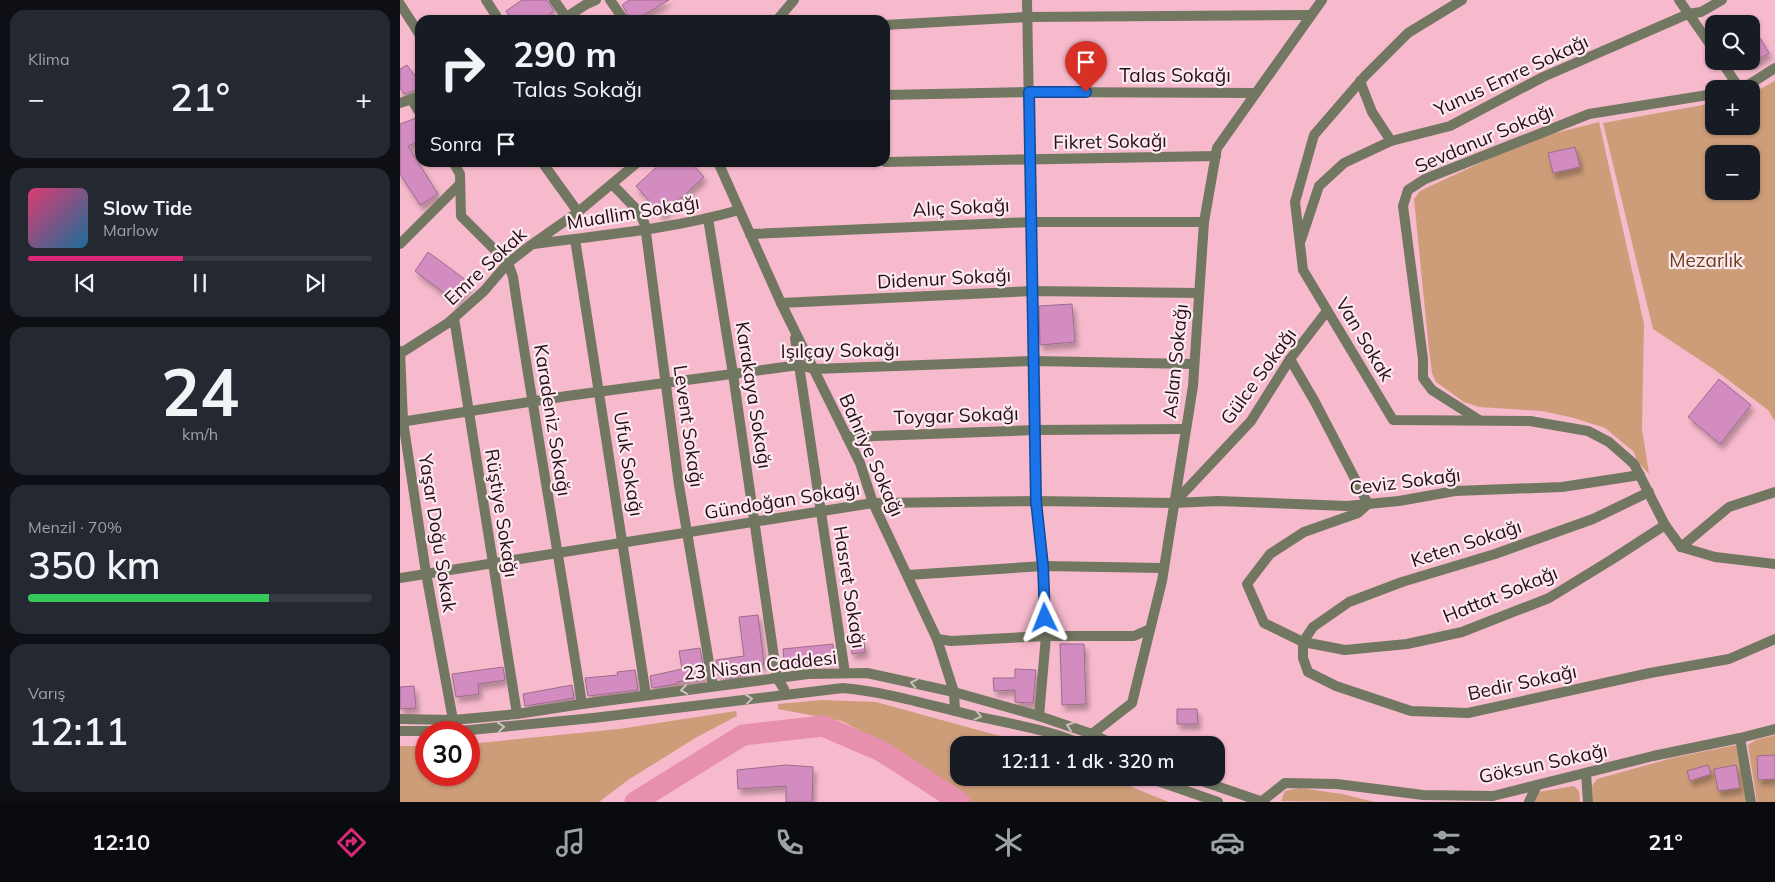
<!DOCTYPE html>
<html lang="tr">
<meta charset="utf-8">
<style>
:root{--surface:#171b24;--page:#242831;--text:#f1f3f6;--muted:#9ea1a6;--line:#363941;--accent:#db2777}
body{margin:0;font-family:Mulish,sans-serif;background:var(--page);color:var(--text);height:100vh;display:flex;flex-direction:column;font-size:19px;white-space:nowrap}
*{box-sizing:border-box;margin:0}
p{font-size:16px;color:var(--muted)}
.icon{flex:none;width:28px;height:28px;fill:none;stroke:currentColor;stroke-width:2;stroke-linecap:round;stroke-linejoin:round}
.map{position:relative;flex:1;overflow:hidden}
.sheet{display:flex;flex-direction:column;gap:10px;padding:10px;background:#0d0f14;width:400px}
.sheet>*{flex:none}
.guide{position:absolute;left:15px;top:15px;width:475px;height:152px;border-radius:15px;box-shadow:0 1px 4px #0004;background:#171b24;color:var(--text);overflow:hidden}
.buttons{position:absolute;left:1305px;top:15px;display:grid;gap:10px}
.buttons a{display:grid;place-items:center;width:55px;height:55px;border-radius:10px;background:var(--surface);box-shadow:0 1px 4px #0004;font-size:25px}
.speed{position:absolute;left:15px;top:721px;display:flex;gap:10px;font-size:25px;font-weight:700;text-align:center}
.speed>*{display:grid;place-content:center;width:65px;height:65px;border-radius:50%;background:var(--surface);box-shadow:0 1px 4px #0004;line-height:1}
.speed .limit{border:8px solid #d22;background:#fff;color:#111}
.pin{position:absolute;display:grid;place-items:center;width:42px;height:42px;color:#fff;margin:-51px -21px;border-radius:50% 50% 50% 0;rotate:-45deg;box-shadow:0 0 5px #0007}
.pin .icon{rotate:45deg}
.me{position:absolute;width:55px;margin:-28px;rotate:358deg;stroke-linejoin:round;filter:drop-shadow(0 0 4px #0008)}
.turn{display:flex;align-items:center;gap:18px;height:105px;padding:0 15px;font-size:22px}
.turn .icon{width:65px;height:65px;stroke-width:2.5}
.turn b{display:block;font-size:35px;line-height:42px}
.then{display:flex;align-items:center;height:48px;padding:0 15px;background:#0003;gap:10px;font-size:19px}
.big{font-size:38px;font-weight:600;line-height:1.1}
.sheet .widget{flex:1;display:flex;flex-direction:column;justify-content:center;gap:8px;min-width:0;padding:0 18px;border-radius:15px;background:var(--page)}
.sheet .dial{align-items:center;gap:0}
.dial b{font-size:65px;line-height:1}
.song{display:flex;align-items:center;gap:15px}
.cover{width:60px;height:60px;border-radius:8px;background:linear-gradient(135deg,hsl(340 70% 55%),hsl(200 70% 35%))}
.played{height:5px;border-radius:2px;background:linear-gradient(90deg,var(--accent) 45%,var(--line) 45%)}
.keys{display:flex;justify-content:space-around;direction:ltr}
.heat{display:flex;justify-content:space-between;align-items:center;font-size:28px;direction:ltr}
.charge{height:8px;border-radius:4px;background:linear-gradient(90deg,#34c759 70%,var(--line) 0)}
.trip{position:absolute;left:550px;top:736px;width:275px;height:50px;border-radius:15px;background:var(--surface);box-shadow:0 1px 4px #0004;font-weight:600;line-height:50px;text-align:center}
.dock{display:flex;height:80px;justify-content:space-around;align-items:center;background:#090b0e;color:var(--muted)}
.dock .icon{width:35px;height:35px}
.dock .on{color:var(--accent)}
.dock b{font-size:22px;color:var(--text)}
main{display:flex;flex:1;min-height:0}
.map>svg:first-child{display:block}
</style>
<main>
<section class="sheet">
<div class="widget"><p>Klima</p>
<div class="heat"><a>−</a><b class="big">21°</b><a>+</a></div>
</div>
<div class="widget">
<div class="song"><i class="cover"></i><div><b>Slow Tide</b><p>Marlow</p></div></div>
<div class="played"></div>
<div class="keys"><svg class="icon" aria-label="previous" viewBox="0 0 24 24"><path d="M18 5L8 12l10 7zM5 5v14"/></svg><svg class="icon" aria-label="pause" viewBox="0 0 24 24"><path d="M8 5v14M16 5v14"/></svg><svg class="icon" aria-label="next" viewBox="0 0 24 24"><path d="M6 5l10 7-10 7zM19 5v14"/></svg></div>
</div>
<div class="widget dial"><b>24</b><p>km/h</p></div>
<div class="widget"><p>Menzil · 70%</p><b class="big">350 km</b><div class="charge"></div></div>
<div class="widget"><p>Varış</p><b class="big">12:11</b></div>
</section>
<div class="map">
<svg width="1375" height="802" viewBox="0 0 1375 802">
<defs>
<filter id="shadow"><feDropShadow dx="3" dy="5.5" stdDeviation="2.5" flood-color="#0004"/></filter>
</defs>
<rect width="100%" height="100%" fill="#f7bacd"/>
<g fill="#cd9d79" fill-rule="evenodd">
<path d="M1375 81V421L1368 410 1315 370 1253 329 1203 123 1314 103V126H1351V94ZM1314 154H1351V191H1314Z"/>
<path d="M1199 122 1244 324 1242 429 1249 474 1237 461 1234 452 1205 428 1174 418 1142 411 1079 407 1064 402 1036 382 1032 373 1029 350 1014 199 1020 191 1114 147 1144 136Z"/>
<path d="M422 700 476 702 633 745H559V778H714L734 788 769 802H570L532 780 481 742 442 721 378 709V704Z"/>
<path d="M336 711 337 716 297 737 228 780 199 802H0V746H26V775H69V744L219 729Z"/>
<path d="M1375 735V802H1357L1348 745 1356 740Z"/>
<path d="M1336 745 1349 802H1193L1192 786 1197 779 1272 758Z"/>
<path d="M1174 786 1179 791 1180 802H1134L1138 792Z"/>
<path d="M900 788 942 794 975 802 881 801 885 791Z"/>
</g>
<g fill="none" stroke-linecap="round" stroke-linejoin="round">
<path stroke="#e690ae" stroke-width="21" d="M235 802 343 735 423 726 481 751 560 802"/>
</g>
<g fill="#d38cbf" stroke="#9a6c8d" filter="url(#shadow)">
<path d="M122 0H147L154 11 141 20H112L106 11Z"/>
<path d="M229 0H269L235 20H231L222 5Z"/>
<path d="M1358 35 1369 53 1351 64V39Z"/>
<path d="M7 65 14 75 20 71V89L4 94 0 88V69Z"/>
<path d="M16 118 20 127V141L8 146 38 194 20 205 0 174V124Z"/>
<path d="M1175 147 1180 167 1153 173 1148 153Z"/>
<path d="M262 162H291L304 177 262 215 236 186Z"/>
<path d="M28 252 70 283 56 302 15 271Z"/>
<path d="M672 304 675 342 640 345 639 306Z"/>
<path d="M1319 379 1351 405 1320 444 1288 417Z"/>
<path d="M358 615 364 664 344 667 346 675 323 678 322 674 318 675 316 660 344 656 339 617Z"/>
<path d="M464 641 465 652 452 654 451 642Z"/>
<path d="M433 644 434 659 384 662 383 649Z"/>
<path d="M660 644H684L686 704 662 705Z"/>
<path d="M300 648 305 677 277 682V684L252 688 250 676 282 669 279 651Z"/>
<path d="M103 667 105 680 78 684 79 694 56 697 52 674Z"/>
<path d="M615 669 636 670 633 703 615 702V690L594 691 593 678H615Z"/>
<path d="M235 670 238 690 188 696 185 678 218 675 217 672Z"/>
<path d="M172 685 174 698 125 706 123 694Z"/>
<path d="M14 686 16 708 0 709V687Z"/>
<path d="M777 709H797L798 724H777Z"/>
<path d="M1375 755V779L1358 780 1357 756Z"/>
<path d="M386 765 413 767 412 802H386V786L338 789 337 770Z"/>
<path d="M1308 765 1311 774 1290 781 1287 771Z"/>
<path d="M1336 765 1340 788 1318 791 1314 769Z"/>
</g>
<g fill="none" stroke-linecap="round" stroke-linejoin="round">
<g stroke="#727761" stroke-width="10">
<path d="M86 0 99 20"/>
<path d="M154 0 166 17"/>
<path d="M210 0 224 20"/>
<path d="M627 0 636 501 643 566 646 636 639 716"/>
<path d="M1062 0 1008 33 965 76 914 135 895 202 903 270 993 420 1130 421 1188 431 1209 442 1234 464 1265 525 1281 547"/>
<path d="M1279 0 1314 50"/>
<path d="M0 4 20 35"/>
<path d="M377 20 394 0"/>
<path d="M485 25 627 17 911 15"/>
<path d="M1321 61 1340 89"/>
<path d="M960 81 972 112 991 141"/>
<path d="M1342 89 1375 68"/>
<path d="M485 95 629 92 856 93"/>
<path d="M11 99 20 113"/>
<path d="M53 162 60 174 61 216 108 263 113 277C134 419 160 561 182 704"/>
<path d="M142 162 178 212"/>
<path d="M318 162 381 303 460 463 473 503 537 639 554 692 555 711"/>
<path d="M485 162 816 156"/>
<path d="M212 184 240 213 245 225 279 485 313 686"/>
<path d="M308 218 333 374 377 678 384 689 385 695"/>
<path d="M350 234 631 222H804"/>
<path d="M175 239 246 695"/>
<path d="M901 240 919 186 944 163 991 141 1050 126 1143 77 1288 14 1301 12 1322 0"/>
<path d="M0 244 60 184"/>
<path d="M134 244C203 235 273 229 339 210"/>
<path d="M381 303 632 291 799 293"/>
<path d="M54 318 117 714"/>
<path d="M395 338 445 673"/>
<path d="M0 351 3 421 26 573 53 720"/>
<path d="M1 353 48 323 84 291 108 263 131 245 178 212 238 162"/>
<path d="M890 359 915 402 968 504 958 513 904 532 870 554 847 584 864 623 903 642 945 650 1007 644 1062 632 1149 598 1211 560 1265 525"/>
<path d="M1079 420 1032 390 1023 378V359L1003 206 1008 190 1025 179 1189 114 1314 94"/>
<path d="M0 422 167 396 399 365 414 369 633 361 794 364"/>
<path d="M447 437 635 430 786 429"/>
<path d="M774 503 851 421 890 359 927 311"/>
<path d="M1281 547 1329 507 1375 492"/>
<path d="M1281 547 1315 557 1375 564"/>
<path d="M508 575 643 566 763 568"/>
<path d="M0 578 473 503 636 501 774 503 818 501 947 506 999 501 1055 491 1162 487 1240 475"/>
<path d="M537 639 551 641 646 636H734L750 629"/>
<path d="M903 642V658L908 672 936 686 1011 711 1068 713 1250 673 1329 659 1375 639"/>
<path d="M903 642 913 627 949 602 1002 582 1095 554 1193 519 1249 492"/>
<path d="M692 734 732 703 762 581 793 386 804 222 817 148 922 0"/>
<path d="M1340 738 1351 802"/>
<path d="M1186 773 1188 802"/>
<path d="M861 802 885 783 937 784 1023 795 1093 796 1253 756 1340 738 1375 729"/>
<path d="M1129 802 1137 785"/>
</g>
<g stroke="#727761" stroke-width="10">
<path d="M162 20 185 5 196 0"/>
<path d="M0 103 20 96"/>
<path d="M0 719 53 720 117 714 182 704 408 674 467 673 554 692 639 716 692 734 715 745"/>
<path d="M0 731H60L193 718 443 688C487 692 529 705 571 715 605 723 653 730 683 745"/>
<path d="M749 778 818 802"/>
<path d="M793 778 863 802"/>
</g>
</g>
<defs><path id="oneway-chevron" d="M-2-3.5L2.5 0L-2 3.5" fill="none" stroke-width="1.6" stroke-linecap="round" stroke-linejoin="round" transform="scale(1.25)"/></defs>
<g stroke="#ccc0bd">
<use href="#oneway-chevron" transform="translate(514 683) rotate(-167)"/>
<use href="#oneway-chevron" transform="translate(284 690) rotate(172)"/>
<use href="#oneway-chevron" transform="translate(349 699) rotate(-7)"/>
<use href="#oneway-chevron" transform="translate(578 716) rotate(13)"/>
<use href="#oneway-chevron" transform="translate(670 726) rotate(-161)"/>
<use href="#oneway-chevron" transform="translate(101 727) rotate(-6)"/>
</g>
<g fill="none" stroke-linecap="round" stroke-linejoin="round">
<defs>
<path id="route" d="M645 618 643 566 636 501 629 92H686"/>
</defs>
<use href="#route" stroke="#114b97" stroke-width="12"/>
<use href="#route" stroke="#1a73e8" stroke-width="9"/>
</g>
<g text-anchor="middle" stroke-width="4.5" stroke-linejoin="round" paint-order="stroke">
<g font-size="19" fill="#240f17" stroke="#fce8ee">
<text x="775" y="82">Talas Sokağı</text>
<text transform="translate(1111 75) rotate(-25)" y="7">Yunus Emre Sokağı</text>
<text transform="translate(1084 138) rotate(-23)" y="7">Sevdanur Sokağı</text>
<text transform="translate(710 141) rotate(-1)" y="7">Fikret Sokağı</text>
<text transform="translate(561 207) rotate(-3)" y="7">Alıç Sokağı</text>
<text transform="translate(233 212) rotate(-9)" y="7">Muallim Sokağı</text>
<text transform="translate(85 266) rotate(-43)" y="7">Emre Sokak</text>
<text transform="translate(544 278) rotate(-3)" y="7">Didenur Sokağı</text>
<text transform="translate(965 339) rotate(59)" y="7">Van Sokak</text>
<text transform="translate(440 350) rotate(-1)" y="7">Işılçay Sokağı</text>
<text transform="translate(775 361) rotate(-84)" y="7">Aslan Sokağı</text>
<text transform="translate(858 376) rotate(-54)" y="7">Gülce Sokağı</text>
<text transform="translate(354 395) rotate(81)" y="7">Karakaya Sokağı</text>
<text transform="translate(556 415) rotate(-2)" y="7">Toygar Sokağı</text>
<text transform="translate(153 420) rotate(81)" y="7">Karadeniz Sokağı</text>
<text transform="translate(289 426) rotate(82)" y="7">Levent Sokağı</text>
<text transform="translate(472 455) rotate(66)" y="7">Bahriye Sokağı</text>
<text transform="translate(229 464) rotate(81)" y="7">Ufuk Sokağı</text>
<text transform="translate(1005 481) rotate(-7)" y="7">Ceviz Sokağı</text>
<text transform="translate(382 500) rotate(-9)" y="7">Gündoğan Sokağı</text>
<text transform="translate(102 513) rotate(81)" y="7">Rüştiye Sokağı</text>
<text transform="translate(38 533) rotate(81)" y="7">Yaşar Doğu Sokak</text>
<text transform="translate(1066 543) rotate(-18)" y="7">Keten Sokağı</text>
<text transform="translate(450 587) rotate(81)" y="7">Hasret Sokağı</text>
<text transform="translate(1100 594) rotate(-22)" y="7">Hattat Sokağı</text>
<text transform="translate(360 665) rotate(-6)" y="7">23 Nisan Caddesi</text>
<text transform="translate(1122 682) rotate(-12)" y="7">Bedir Sokağı</text>
<text transform="translate(1143 763) rotate(-12)" y="7">Göksun Sokağı</text>
</g>
<g font-size="19" fill="#6d3f18" stroke="#fce8ee">
<text x="1306" y="267">Mezarlık</text>
</g>
</g>
</svg>
<div class="buttons">
<a><svg class="icon" aria-label="search" viewBox="0 0 24 24"><circle cx="10" cy="10" r="6"/><path d="M15 15l6 6"/></svg></a>
<a>+</a>
<a>−</a>
</div>
<div class="speed"><div class="limit">30</div></div>
<div class="pin" style="left:686px;top:92px;background:#d93025"><svg class="icon" aria-label="arrive" viewBox="0 0 24 24"><path d="M6 21V4h12l-3 4 3 4H6"/></svg></div>
<svg class="me" style="left:645px;top:618px" viewBox="-20 -20 40 40"><path d="M0-17L14 15 0 8-14 15z" fill="#1a73e8" stroke="#fff" stroke-width="4"/></svg>
<div class="trip">12:11 · 1 dk · 320 m</div>
<div class="guide">
<div class="turn"><svg class="icon" aria-label="right" viewBox="0 0 24 24"><path d="M7 20v-9h11M14 6l5 5-5 5"/></svg><div><b>290 m</b>Talas Sokağı</div></div>
<div class="then">Sonra<svg class="icon" aria-label="arrive" viewBox="0 0 24 24"><path d="M6 21V4h12l-3 4 3 4H6"/></svg></div>
</div>
</div>
</main>
<nav class="dock">
<b>12:10</b>
<svg class="icon on" aria-label="directions" viewBox="0 0 24 24"><path d="M12 3l9 9-9 9-9-9zM9 14v-3h6M13 9l2 2-2 2"/></svg>
<svg class="icon" aria-label="music" viewBox="0 0 24 24"><path d="M9 18V5l10-2v13"/><circle cx="6" cy="18" r="3"/><circle cx="16" cy="16" r="3"/></svg>
<svg class="icon" aria-label="phone" viewBox="0 0 24 24"><path d="M5 4h4l2 5-3 2q2 4 5 5l2-3 5 2v4C11 20 4 13 5 4z"/></svg>
<svg class="icon" aria-label="climate" viewBox="0 0 24 24"><path d="M12 3v18M4 7l16 10M4 17L20 7"/></svg>
<svg class="icon" aria-label="car" viewBox="0 0 24 24"><path d="M5 17H2v-5l4-1 3-4h7l3 4 3 1v5h-3M9 17h6M6 11h13"/><circle cx="7" cy="17" r="2"/><circle cx="17" cy="17" r="2"/></svg>
<svg class="icon" aria-label="filters" viewBox="0 0 24 24"><path d="M4 7h16M4 17h16"/><circle cx="9" cy="7" r="2"/><circle cx="15" cy="17" r="2"/></svg>
<b>21°</b>
</nav>
